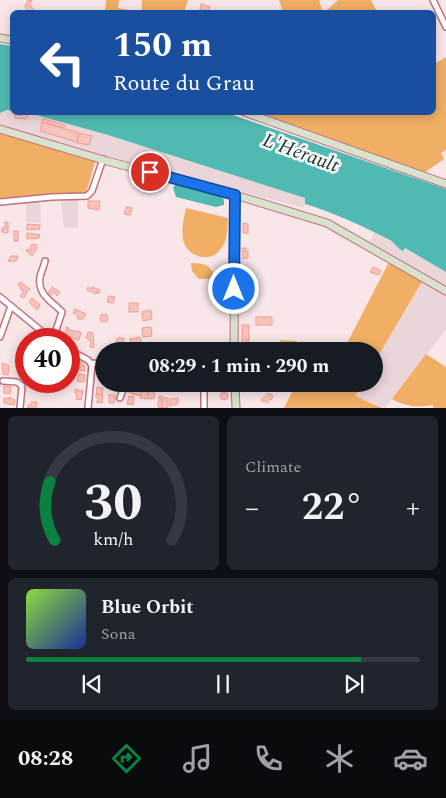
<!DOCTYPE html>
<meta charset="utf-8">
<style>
:root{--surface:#171b24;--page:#20242c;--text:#f1f3f6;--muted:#9ea1a6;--line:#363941;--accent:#0b8043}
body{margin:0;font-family:Spectral,serif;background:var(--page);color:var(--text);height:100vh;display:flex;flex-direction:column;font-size:19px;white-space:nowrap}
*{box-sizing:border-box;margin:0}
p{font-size:16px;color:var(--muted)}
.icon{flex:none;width:28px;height:28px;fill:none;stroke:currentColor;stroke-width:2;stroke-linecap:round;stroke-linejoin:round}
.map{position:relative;height:408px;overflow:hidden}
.sheet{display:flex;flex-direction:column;gap:8px;padding:8px;background:#0d0f14;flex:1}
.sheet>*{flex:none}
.banner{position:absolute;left:10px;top:10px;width:426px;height:105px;border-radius:8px;box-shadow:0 2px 12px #0003;background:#1a4fa0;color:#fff;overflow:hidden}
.speed{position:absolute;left:15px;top:328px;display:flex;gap:10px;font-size:25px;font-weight:700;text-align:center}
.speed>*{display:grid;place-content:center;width:65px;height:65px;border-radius:50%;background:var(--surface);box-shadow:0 2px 12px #0003;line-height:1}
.speed .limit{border:8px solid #d22;background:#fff;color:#111}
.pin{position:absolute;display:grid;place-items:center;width:42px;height:42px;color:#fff;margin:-21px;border:2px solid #fff;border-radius:50%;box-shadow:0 1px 5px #0007}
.me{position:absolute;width:55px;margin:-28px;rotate:0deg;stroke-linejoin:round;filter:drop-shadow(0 0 4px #0008)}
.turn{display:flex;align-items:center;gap:18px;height:105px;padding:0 20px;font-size:22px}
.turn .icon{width:65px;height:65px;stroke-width:2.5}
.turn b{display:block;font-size:35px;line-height:42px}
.big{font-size:38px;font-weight:700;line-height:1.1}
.sheet .card{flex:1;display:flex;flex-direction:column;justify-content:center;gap:8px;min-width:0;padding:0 18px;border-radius:8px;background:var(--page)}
.sheet .dial{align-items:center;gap:0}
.dial svg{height:130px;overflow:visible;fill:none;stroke:var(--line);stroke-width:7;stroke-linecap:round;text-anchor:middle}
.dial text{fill:var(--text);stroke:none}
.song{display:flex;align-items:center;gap:15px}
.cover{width:60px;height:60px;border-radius:8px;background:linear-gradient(135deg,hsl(90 70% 55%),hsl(230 70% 35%))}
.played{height:5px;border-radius:2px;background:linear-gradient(90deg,var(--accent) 85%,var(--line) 85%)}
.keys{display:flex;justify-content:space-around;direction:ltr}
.heat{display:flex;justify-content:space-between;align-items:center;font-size:28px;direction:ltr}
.sheet .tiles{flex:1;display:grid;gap:8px;grid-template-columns:1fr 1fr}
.card:last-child{grid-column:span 2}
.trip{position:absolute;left:95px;top:342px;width:288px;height:50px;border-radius:25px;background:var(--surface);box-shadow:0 2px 12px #0003;font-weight:700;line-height:50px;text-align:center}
.menu{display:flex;height:80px;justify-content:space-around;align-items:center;background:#090b0e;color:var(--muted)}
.menu .icon{width:35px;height:35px}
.menu .selected{color:var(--accent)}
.menu b{font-size:22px;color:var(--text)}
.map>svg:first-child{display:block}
</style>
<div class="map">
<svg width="446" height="408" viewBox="0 0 446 408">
<rect width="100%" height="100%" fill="#f8e6e8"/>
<g fill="#ead5d8">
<path d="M7 110 28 115 29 113 108 135 306 198 304 208 122 160 0 125V113Z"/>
<path d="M78 199V227L64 228 61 201Z"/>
<path d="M40 201 41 223 26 222V203Z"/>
<path d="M375 232 446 272V329L385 408 354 396 362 384H374V363L423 281 424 274 370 242Z"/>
</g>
<g fill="#f0af64">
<path d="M106 0H119L118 8 141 12H105Z"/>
<path d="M142 0H188L184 12H142Z"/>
<path d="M279 0H319L322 10 326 11 338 0H371L377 12H283Z"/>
<path d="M446 57V150L441 153 444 159 424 173C368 155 314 133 258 113L434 112V64Z"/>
<path d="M0 133 96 159 86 193 0 199Z"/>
<path d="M186 208 228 218C227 230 228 242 219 251 208 264 185 255 183 239 181 229 184 218 186 208Z"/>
<path d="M389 262 423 280 374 363V351H343Z"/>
<path d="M191 263C205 264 212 264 214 279H199L192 271Z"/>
<path d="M280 340 297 341V351H279Z"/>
<path d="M426 354 446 367V408H434L432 405C418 408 404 406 392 399Z"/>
<path d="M296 384H318L325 386 326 384H362L355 396 382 408H284Z"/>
</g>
<g fill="#50b9b1">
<path d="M0 44 12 46V111L7 110 0 113Z"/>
<path d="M18 113H227L446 189V272L405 248 403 251C397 248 395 243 390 240 362 226 335 213 305 204V198L108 135 29 113 28 115Z"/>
<path d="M177 182 220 194 224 200V205L216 207 176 197 173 188Z"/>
</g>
<g fill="#f8c3ba" stroke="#f39e92">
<path d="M28 0 32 1 30 3V5L36 12H29L25 6Z"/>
<path d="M201 4 210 7 209 12 200 10Z"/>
<path d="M15 114 22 116 23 114 28 115 26 119 15 118Z"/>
<path d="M43 119 65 125 64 128 42 122Z"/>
<path d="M42 122 79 133 77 142 40 131Z"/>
<path d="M79 133 92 136 89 145 77 143Z"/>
<path d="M88 201H100L99 210 88 208Z"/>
<path d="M126 207 132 208 130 215 124 214Z"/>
<path d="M5 222H8V233L2 232V228H5Z"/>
<path d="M243 223 248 224V233H243Z"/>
<path d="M27 224 40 225V229L27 230Z"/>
<rect x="14" y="231" width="4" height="10"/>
<path d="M27 233 40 235 39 238 27 239Z"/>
<path d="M32 244 37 245 36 250 32 256 26 251 27 249 29 251Z"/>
<path d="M242 248H246V250L244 251H248V258L243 259Z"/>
<path d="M11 256H18L16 261H8Z"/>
<path d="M373 267 381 271 379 275 370 272Z"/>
<path d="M20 282 30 289 28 291H27L24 298 20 296 24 291 20 289 21 288 18 285Z"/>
<path d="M52 287 60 292 57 296 53 292 50 297 47 295Z"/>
<path d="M88 287 91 289 92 287 100 290 98 294 97 292 96 294 87 290Z"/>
<path d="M109 296 115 297 113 303 107 302Z"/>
<path d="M32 298 40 305 37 310 29 302Z"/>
<rect x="129" y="303" width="9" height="9"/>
<path d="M75 309 86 314 83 319H78L77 315 73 313Z"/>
<path d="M151 310 152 319 143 321 142 312Z"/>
<circle cx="104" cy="318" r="4"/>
<rect x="256" y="317" width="16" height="8"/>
<rect x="242" y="325" width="7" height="16"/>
<path d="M66 327 69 328 68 330 81 332 79 340 66 336Z"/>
<path d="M151 327 152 336 143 337 142 328Z"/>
<path d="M88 332 93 333 94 348 90 347 91 341 86 338Z"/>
<path d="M140 337 142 346 132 348 130 339Z"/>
<path d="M117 338H124L123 345 117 344Z"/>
<path d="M80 362H82L81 365H84L85 371 76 370 77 364H79Z"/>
<path d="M2 363 9 366 8 375 3 374Z"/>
<path d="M79 374 85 375 84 382 77 381Z"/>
<path d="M40 381H46L44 389 38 388Z"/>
<path d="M4 386 11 387 10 394 4 393Z"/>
<path d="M126 386 129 387V388L134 389 133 394 125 391Z"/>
<path d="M97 387 103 388 102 395 96 394Z"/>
<path d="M75 389 79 390V391L83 390 81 400 76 399 77 393H75Z"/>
<path d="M134 390H142L141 396 133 394Z"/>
<circle cx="151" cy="395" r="4"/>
<path d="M141 391 148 392 147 399 140 398Z"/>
<circle cx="224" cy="396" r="4"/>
<path d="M269 393 273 396 271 400 270 399 267 403 265 401 263 402 261 400Z"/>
<path d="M96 394 103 395 102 403 96 402 99 399 96 398Z"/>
<path d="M109 395H115L114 403H109Z"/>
<path d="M129 396 134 397 133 405 127 404Z"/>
<path d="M159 396H162V408L158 407Z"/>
<path d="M9 397 15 400 14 405 4 403V398L9 399Z"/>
<rect x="162" y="398" width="6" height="10"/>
<path d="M178 398V404L170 406V399Z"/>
<path d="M31 402H37L36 408H28V405H31Z"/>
</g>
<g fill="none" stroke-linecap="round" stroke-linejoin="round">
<defs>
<g id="street">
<path d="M433 0 446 27"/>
<path d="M0 202 52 197 87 196 92 191 103 159"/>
<path d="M45 261C44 266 41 272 40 277 37 295 52 301 62 312L53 339"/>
<path d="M0 297 51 339"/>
<path d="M0 337 11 306"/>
<path d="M69 350 88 360 92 365 88 408"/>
<path d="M91 364 94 363 104 367"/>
<path d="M3 381 17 382 22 386 20 408"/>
<path d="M143 384 170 388 235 387"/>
<path d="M120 398 125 384"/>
<path d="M204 408V388"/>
</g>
<g id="secondary">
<path d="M0 38 12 40"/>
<path d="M244 112 446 184"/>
<path d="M0 129 107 161 235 195 327 223 446 291"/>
<path d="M234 351 235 195"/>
<path d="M235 384 236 408"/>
</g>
</defs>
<use href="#street" stroke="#c37180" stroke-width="8"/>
<use href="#secondary" stroke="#c37180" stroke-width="9"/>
<use href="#street" stroke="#fff" stroke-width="5"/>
<use href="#secondary" stroke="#d8e2cd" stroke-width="7"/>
</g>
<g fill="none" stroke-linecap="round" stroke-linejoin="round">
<defs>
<path id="route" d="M150 172 235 195 234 289"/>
</defs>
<use href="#route" stroke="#114b97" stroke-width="12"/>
<use href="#route" stroke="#1a73e8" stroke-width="9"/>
</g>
<g text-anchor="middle" stroke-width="5" stroke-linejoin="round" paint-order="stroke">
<g font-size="20" font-style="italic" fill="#173835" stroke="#f8f8f8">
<text transform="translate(301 152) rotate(20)" y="7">L'Hérault</text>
</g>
</g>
</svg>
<div class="speed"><div class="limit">40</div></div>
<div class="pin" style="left:150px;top:172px;background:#d93025"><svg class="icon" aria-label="arrive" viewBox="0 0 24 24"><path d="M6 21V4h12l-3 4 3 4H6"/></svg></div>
<svg class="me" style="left:234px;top:289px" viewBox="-20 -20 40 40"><circle r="17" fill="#1a73e8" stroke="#fff" stroke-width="3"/><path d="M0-11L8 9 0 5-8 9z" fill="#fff"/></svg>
<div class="trip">08:29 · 1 min · 290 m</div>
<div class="banner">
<div class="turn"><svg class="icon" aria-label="left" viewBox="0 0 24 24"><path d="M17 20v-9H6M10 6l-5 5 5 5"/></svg><div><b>150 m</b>Route du Grau</div></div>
</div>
</div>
<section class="sheet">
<div class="tiles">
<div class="card dial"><svg viewBox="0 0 100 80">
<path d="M14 69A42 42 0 1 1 86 69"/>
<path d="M14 69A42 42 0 0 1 11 33" stroke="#0b8043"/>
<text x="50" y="56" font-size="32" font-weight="700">30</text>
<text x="50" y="72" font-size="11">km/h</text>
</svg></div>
<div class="card"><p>Climate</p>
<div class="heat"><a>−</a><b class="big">22°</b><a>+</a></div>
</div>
<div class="card">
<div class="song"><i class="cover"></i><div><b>Blue Orbit</b><p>Sona</p></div></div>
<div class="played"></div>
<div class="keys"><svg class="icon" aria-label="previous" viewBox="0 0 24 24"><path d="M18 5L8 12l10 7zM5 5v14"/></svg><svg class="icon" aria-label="pause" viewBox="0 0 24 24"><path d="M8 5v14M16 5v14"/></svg><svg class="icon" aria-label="next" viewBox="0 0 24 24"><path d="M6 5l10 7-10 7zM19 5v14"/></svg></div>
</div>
</div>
</section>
<nav class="menu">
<b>08:28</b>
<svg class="icon selected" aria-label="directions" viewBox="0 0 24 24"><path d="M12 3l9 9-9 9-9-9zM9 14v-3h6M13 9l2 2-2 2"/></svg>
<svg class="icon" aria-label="music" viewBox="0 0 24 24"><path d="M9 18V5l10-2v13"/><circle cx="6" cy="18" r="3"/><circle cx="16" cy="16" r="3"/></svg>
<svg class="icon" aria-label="phone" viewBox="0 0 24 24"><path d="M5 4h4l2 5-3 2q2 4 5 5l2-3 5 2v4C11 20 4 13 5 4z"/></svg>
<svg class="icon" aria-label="climate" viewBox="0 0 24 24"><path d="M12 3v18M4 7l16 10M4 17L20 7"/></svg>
<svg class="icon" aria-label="car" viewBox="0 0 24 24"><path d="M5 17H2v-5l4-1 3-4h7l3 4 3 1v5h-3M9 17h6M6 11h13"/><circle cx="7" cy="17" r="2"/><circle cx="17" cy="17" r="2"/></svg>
</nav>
